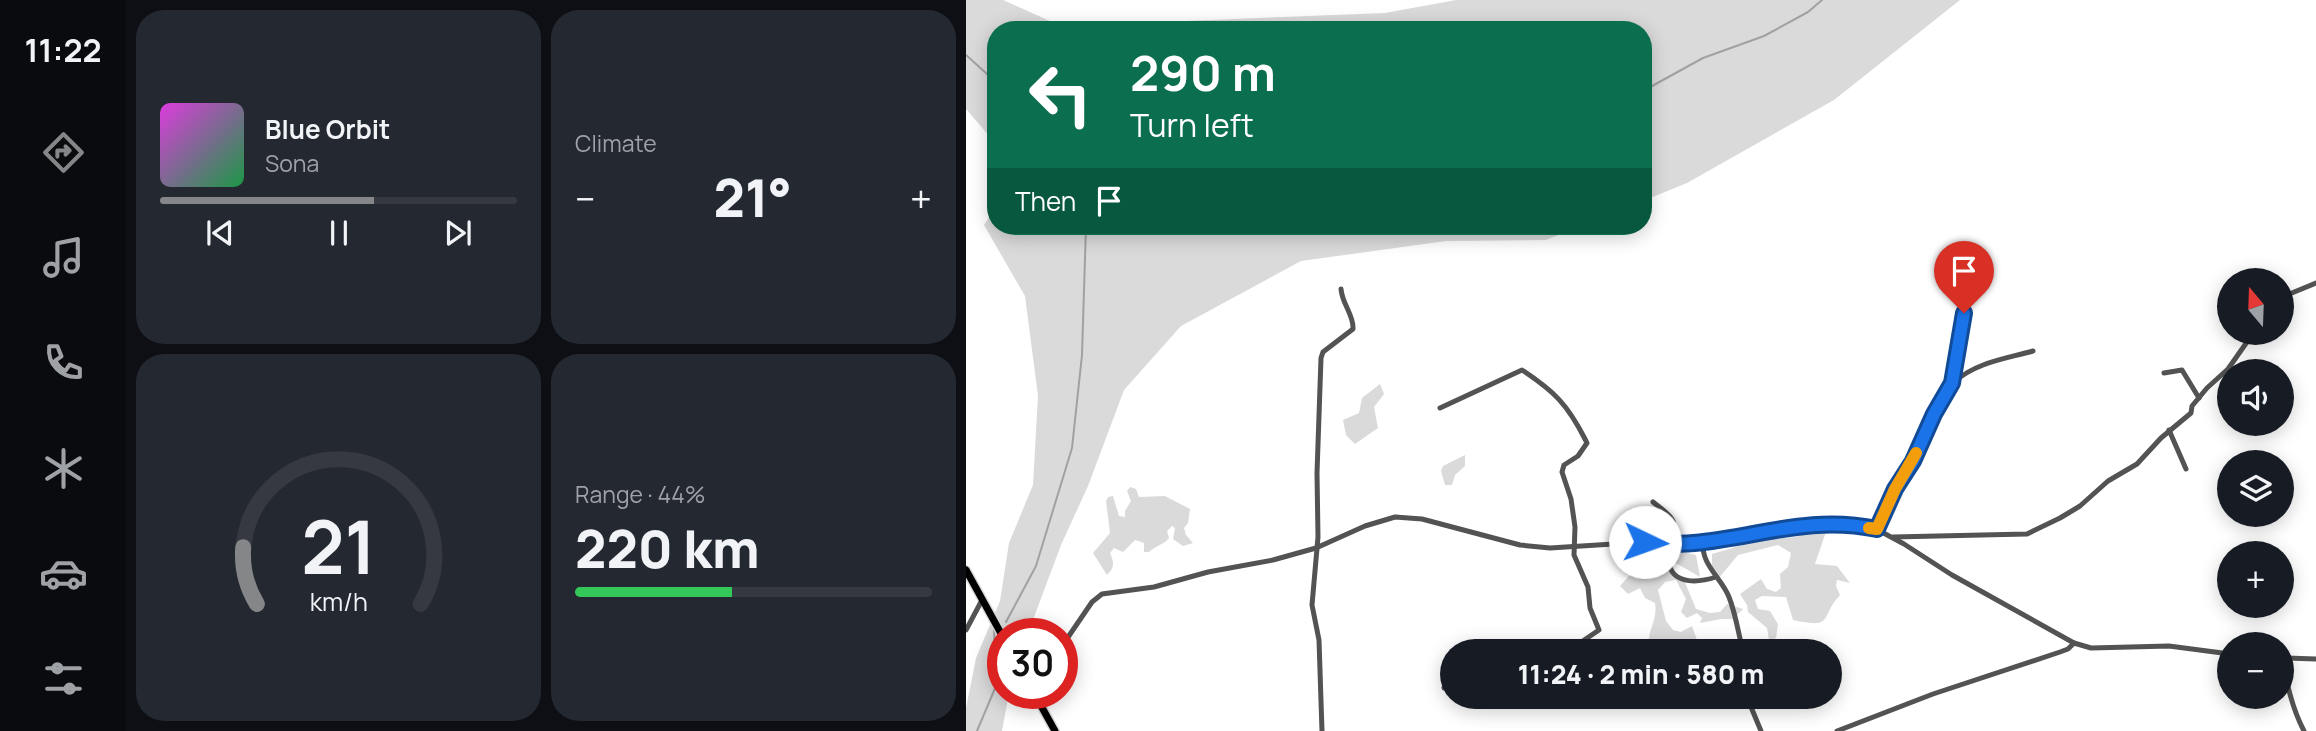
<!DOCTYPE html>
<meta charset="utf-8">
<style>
:root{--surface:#171b24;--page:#242831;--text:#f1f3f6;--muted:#9ea1a6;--line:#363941;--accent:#858687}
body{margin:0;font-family:Manrope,sans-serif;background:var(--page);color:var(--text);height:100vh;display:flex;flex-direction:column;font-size:26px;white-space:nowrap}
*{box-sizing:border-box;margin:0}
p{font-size:23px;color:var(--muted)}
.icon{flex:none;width:38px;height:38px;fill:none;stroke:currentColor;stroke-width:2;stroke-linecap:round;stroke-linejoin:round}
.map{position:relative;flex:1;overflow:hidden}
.panel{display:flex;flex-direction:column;gap:10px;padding:10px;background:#0d0f14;width:840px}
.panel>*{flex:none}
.top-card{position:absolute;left:21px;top:21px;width:665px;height:214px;border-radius:28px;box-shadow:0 4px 18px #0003;background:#0b6e4f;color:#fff;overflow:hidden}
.needle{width:46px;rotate:341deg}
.fabs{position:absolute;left:1251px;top:268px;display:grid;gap:14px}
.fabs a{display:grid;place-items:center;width:77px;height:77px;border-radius:50%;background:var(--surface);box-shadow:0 4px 18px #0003;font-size:35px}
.speed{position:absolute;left:21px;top:618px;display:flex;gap:14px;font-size:35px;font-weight:700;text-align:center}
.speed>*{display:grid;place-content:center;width:91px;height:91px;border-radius:50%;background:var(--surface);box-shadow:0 4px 18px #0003;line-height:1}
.speed .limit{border:10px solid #d22;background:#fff;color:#111}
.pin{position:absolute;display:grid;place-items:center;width:60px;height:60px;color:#fff;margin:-72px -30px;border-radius:50% 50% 50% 0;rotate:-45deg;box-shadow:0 0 7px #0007}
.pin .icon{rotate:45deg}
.me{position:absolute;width:77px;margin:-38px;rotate:93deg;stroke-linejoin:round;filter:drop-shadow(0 0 5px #0008)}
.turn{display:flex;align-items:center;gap:24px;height:147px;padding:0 28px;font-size:32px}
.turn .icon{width:91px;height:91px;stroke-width:2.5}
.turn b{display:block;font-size:49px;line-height:60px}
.then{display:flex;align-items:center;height:66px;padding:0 28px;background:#0003;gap:14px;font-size:26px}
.big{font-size:52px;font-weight:800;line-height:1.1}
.panel .card{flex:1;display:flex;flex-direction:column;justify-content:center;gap:10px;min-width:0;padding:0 24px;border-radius:28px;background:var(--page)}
.panel .dial{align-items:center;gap:0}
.dial svg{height:182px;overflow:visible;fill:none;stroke:var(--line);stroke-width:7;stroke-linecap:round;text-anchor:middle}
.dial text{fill:var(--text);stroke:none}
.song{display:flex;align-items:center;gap:21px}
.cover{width:84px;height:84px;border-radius:10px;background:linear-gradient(135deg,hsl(300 70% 55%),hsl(140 70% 35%))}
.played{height:7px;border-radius:4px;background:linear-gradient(90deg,var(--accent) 60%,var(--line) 60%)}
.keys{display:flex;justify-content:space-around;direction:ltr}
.heat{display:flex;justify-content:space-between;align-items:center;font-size:38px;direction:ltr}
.charge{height:10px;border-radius:5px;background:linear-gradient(90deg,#34c759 44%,var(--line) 0)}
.panel .tiles{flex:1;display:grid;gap:10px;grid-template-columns:repeat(2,1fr)}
.trip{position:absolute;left:474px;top:639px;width:402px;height:70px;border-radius:35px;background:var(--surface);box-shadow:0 4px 18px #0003;font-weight:800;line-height:70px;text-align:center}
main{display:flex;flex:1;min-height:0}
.dock{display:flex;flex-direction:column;width:126px;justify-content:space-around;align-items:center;background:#090b0e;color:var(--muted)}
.dock .icon{width:49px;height:49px}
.dock .selected{color:var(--accent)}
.dock b{font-size:32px;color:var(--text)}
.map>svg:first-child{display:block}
</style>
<main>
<nav class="dock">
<b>11:22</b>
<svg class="icon selected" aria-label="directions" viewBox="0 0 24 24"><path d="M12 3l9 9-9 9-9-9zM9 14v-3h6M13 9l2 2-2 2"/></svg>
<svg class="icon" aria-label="music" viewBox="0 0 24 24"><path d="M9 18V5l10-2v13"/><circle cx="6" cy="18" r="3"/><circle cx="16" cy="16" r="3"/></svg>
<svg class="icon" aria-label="phone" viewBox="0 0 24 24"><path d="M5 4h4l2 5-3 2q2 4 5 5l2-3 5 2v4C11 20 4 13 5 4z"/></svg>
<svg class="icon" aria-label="climate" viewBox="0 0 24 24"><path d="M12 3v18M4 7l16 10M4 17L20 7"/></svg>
<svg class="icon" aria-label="car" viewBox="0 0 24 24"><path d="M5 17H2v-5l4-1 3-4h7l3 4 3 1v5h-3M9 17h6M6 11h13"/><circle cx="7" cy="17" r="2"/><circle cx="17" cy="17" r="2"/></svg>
<svg class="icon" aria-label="filters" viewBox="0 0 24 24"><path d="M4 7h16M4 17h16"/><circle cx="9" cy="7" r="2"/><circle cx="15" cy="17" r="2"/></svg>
</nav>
<section class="panel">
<div class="tiles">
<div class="card">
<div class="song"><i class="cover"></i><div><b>Blue Orbit</b><p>Sona</p></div></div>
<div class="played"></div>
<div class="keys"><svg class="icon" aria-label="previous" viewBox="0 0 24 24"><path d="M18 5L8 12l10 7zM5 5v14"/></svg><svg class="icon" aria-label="pause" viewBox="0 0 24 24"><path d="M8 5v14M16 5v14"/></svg><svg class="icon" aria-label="next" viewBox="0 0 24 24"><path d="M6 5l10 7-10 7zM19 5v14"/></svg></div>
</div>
<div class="card"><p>Climate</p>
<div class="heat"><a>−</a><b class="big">21°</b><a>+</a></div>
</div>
<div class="card dial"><svg viewBox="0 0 100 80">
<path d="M14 69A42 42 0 1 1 86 69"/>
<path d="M14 69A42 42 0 0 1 8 44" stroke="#858687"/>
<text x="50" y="56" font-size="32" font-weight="700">21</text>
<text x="50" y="72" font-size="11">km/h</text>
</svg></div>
<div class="card"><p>Range · 44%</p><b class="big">220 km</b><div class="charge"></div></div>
</div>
</section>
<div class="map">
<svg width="1350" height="731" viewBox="0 0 1350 731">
<rect width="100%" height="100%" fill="#fff"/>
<g fill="#dadada">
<path d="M0 0H37L95 26 419 13 490 0H994L868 100 721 183 677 201V30H30V144L0 109Z"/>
<path d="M30 206V226H615L580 240 480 241 335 261 215 326 158 390 122 486 95 545 62 633 37 634V693H43L36 731H0V708L10 658 34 601 43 543 67 485 72 396 59 296 18 225Z"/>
<path d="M414 384 418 394 408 407 412 428 389 444 380 435 377 420 393 413 396 398Z"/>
<path d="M499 455V466L489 475 486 485H479L475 471 477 466Z"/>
<path d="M164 487 170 489 173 497 199 496 224 509 222 523 218 528 220 535 227 543 217 546 207 539 209 528 206 526 201 531 203 538C199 544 189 546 183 552H178V543L169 540 157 552 148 548 144 553C148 562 149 568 141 575L127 553 144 533 140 501 142 497 147 496 153 516 159 517V511L165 501 161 491Z"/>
<path d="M862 526 849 564 871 566 884 583 871 580 870 586 874 595C853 618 869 629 827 620L820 597 796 596 789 600 792 609 804 611 812 624 810 638 803 640 801 628 782 612 781 605 774 594 795 579 801 589 810 592 815 588 814 574 822 567 825 553 812 545 772 555 752 579 746 566V554L793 540 830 537Z"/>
<path d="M713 551 730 555 734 577 708 562Z"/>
<path d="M698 562 701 570 718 580 730 609 744 613 754 612 761 604 777 609 767 619H755L734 623 736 618 731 613 721 618 715 612 720 599 710 580 699 582 692 590 700 621 707 630 715 632 726 626 735 651H683C680 630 692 622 689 603L679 598 674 588 662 594 654 586 669 569 685 573Z"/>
</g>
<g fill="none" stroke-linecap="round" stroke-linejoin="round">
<g stroke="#a1a1a1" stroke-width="2">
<path d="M0 55 21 74 30 76"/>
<path d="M677 91 737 58 798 36 842 12 856 0"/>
<path d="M40 622 70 566 106 448 116 355 120 226"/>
<path d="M11 731 30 686 28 629"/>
</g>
<defs>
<g id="major">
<path d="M0 570 37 637"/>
<path d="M68 693 89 731"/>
</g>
</defs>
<use href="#major" stroke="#dbdbdb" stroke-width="10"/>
<g stroke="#535353" stroke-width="5">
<path d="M1316 297 1350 283"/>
<path d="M1198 373 1216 370 1233 398"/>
<path d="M986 383 1000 295"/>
<path d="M474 408 556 370C589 392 601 404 619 439L621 443 612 456 598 465 596 472 605 499 609 527 608 555 622 587 624 608 633 630 602 651"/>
<path d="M1203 430 1220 469"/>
<path d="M687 502C694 508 704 514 707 521 713 539 700 550 703 564 708 586 735 582 750 577"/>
<path d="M910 529C921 504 936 482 948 458 959 436 969 398 988 382 1011 362 1039 359 1067 351"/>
<path d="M927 537 1061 534 1094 518 1114 506 1142 481 1171 464 1195 438 1225 413 1226 406 1241 388 1262 369 1288 332"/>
<path d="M737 542C735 565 755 577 763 597 770 615 772 632 777 651"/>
<path d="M0 630 16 600"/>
<path d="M96 646 126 602 136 594 188 587 242 572 307 560 350 548 399 526 429 517 456 519 554 545 584 548 679 542 724 544 814 528 866 524 895 526 910 529 938 544 986 575 1108 643 1125 648 1203 646 1264 654"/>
<path d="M478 688 486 686"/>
<path d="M785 696V707L795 731"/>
<path d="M356 731 353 640 346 605 352 537 351 473 355 358 357 352 387 329C388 315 376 304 375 289"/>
<path d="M871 731 967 694 1094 652 1102 649 1108 643"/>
<path d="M1338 731C1326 708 1321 684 1316 658L1350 659"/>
</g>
<use href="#major" stroke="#000" stroke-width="7"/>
</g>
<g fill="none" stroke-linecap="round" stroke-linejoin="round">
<defs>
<path id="route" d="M679 542C695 543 712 545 728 543 792 537 844 515 911 529L929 489 947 461 968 414 986 383 998 313"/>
</defs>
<use href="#route" stroke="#114b97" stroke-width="18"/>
<use href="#route" stroke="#1a73e8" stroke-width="12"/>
<path stroke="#f59e0b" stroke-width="12" d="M903 528 911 529 929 489 950 453"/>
</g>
</svg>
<div class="fabs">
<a><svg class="needle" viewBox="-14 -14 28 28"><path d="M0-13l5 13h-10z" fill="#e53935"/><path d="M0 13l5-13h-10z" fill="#9ea1a6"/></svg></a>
<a><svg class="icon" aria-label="sound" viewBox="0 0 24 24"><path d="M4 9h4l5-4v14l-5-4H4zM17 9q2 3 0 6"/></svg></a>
<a><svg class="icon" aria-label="layers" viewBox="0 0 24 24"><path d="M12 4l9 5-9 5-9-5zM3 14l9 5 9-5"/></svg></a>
<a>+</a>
<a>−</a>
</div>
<div class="speed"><div class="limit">30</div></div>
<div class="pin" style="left:998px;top:313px;background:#d93025"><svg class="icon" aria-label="arrive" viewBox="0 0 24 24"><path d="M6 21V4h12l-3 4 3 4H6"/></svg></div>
<svg class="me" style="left:679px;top:542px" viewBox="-20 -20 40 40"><circle r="19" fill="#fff"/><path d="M0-13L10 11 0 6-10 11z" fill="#1a73e8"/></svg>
<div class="trip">11:24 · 2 min · 580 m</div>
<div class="top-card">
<div class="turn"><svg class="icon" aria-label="left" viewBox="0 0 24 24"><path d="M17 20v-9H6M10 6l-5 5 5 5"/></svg><div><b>290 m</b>Turn left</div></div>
<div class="then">Then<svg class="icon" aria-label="arrive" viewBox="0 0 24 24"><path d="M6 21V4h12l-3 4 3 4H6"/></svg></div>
</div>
</div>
</main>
